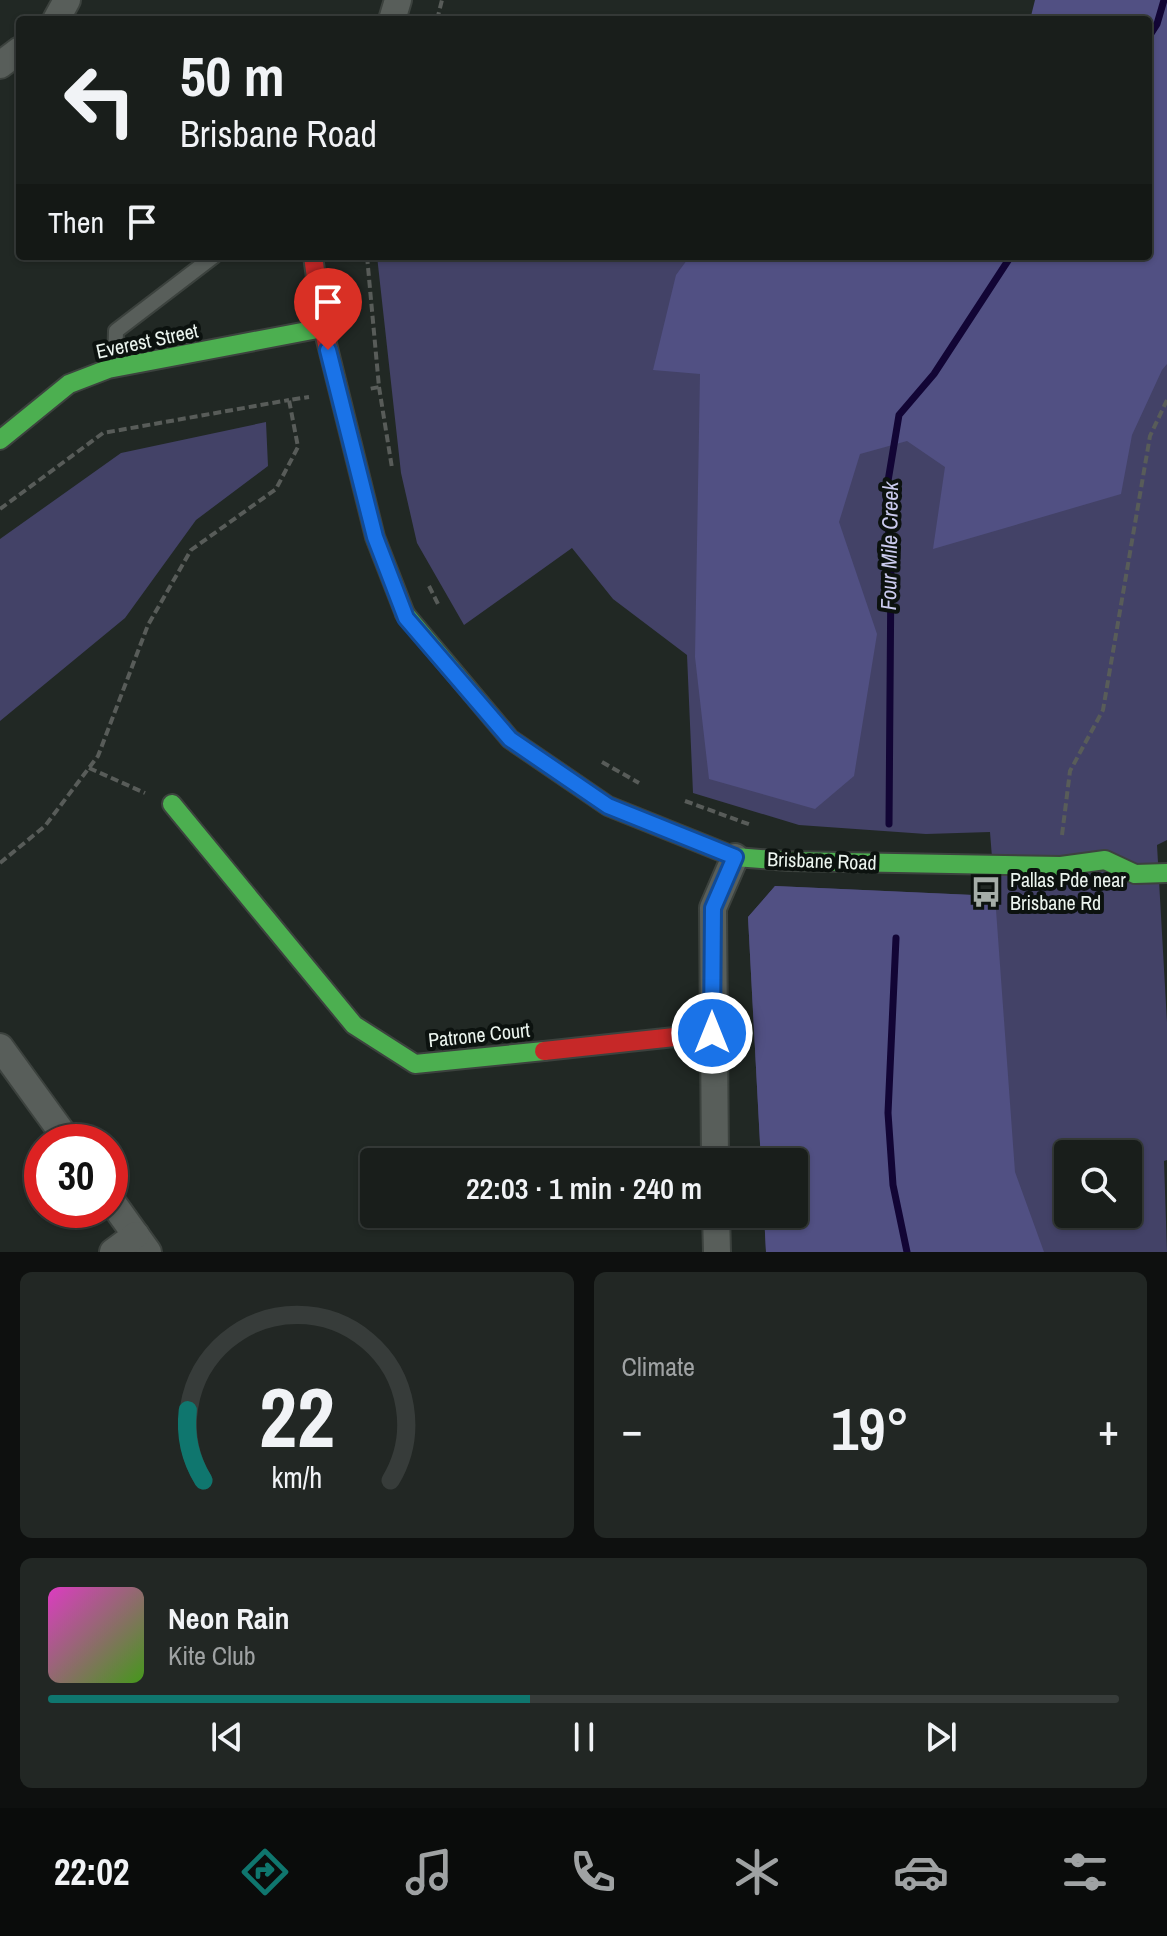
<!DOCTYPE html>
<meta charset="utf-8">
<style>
:root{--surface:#191e1b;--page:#222724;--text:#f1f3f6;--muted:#9fa2a3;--line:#373c3a;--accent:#0f766e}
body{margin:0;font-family:"Archivo Narrow",sans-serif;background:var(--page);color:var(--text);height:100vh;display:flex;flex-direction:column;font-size:30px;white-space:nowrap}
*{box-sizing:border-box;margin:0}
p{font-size:26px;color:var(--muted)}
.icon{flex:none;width:44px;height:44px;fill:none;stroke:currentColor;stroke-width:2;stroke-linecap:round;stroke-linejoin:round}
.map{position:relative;height:1252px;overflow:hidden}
.drawer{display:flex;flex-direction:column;gap:20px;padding:20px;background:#0e100f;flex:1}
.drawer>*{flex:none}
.hud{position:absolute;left:16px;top:16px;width:1136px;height:244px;border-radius:8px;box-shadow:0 2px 6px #0004,0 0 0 2px var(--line);background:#191e1b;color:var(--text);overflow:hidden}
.controls{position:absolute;left:1054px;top:1140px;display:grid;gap:16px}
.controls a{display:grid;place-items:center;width:88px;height:88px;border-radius:8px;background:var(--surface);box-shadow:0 2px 6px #0004,0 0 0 2px var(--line);font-size:40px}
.speed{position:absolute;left:24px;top:1124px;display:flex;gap:16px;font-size:40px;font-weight:700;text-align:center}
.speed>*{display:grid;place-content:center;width:104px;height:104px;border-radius:50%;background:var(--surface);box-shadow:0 2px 6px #0004,0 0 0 2px var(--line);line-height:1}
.speed .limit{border:12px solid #d22;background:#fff;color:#111}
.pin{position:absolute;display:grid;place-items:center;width:68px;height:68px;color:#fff;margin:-82px -34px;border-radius:50% 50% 50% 0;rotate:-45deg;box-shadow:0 0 8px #0007}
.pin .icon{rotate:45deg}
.me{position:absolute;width:88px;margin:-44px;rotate:0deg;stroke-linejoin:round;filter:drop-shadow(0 0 6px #0008)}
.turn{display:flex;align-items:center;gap:28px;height:168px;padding:0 32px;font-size:36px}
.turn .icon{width:104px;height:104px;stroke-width:2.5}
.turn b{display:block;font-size:56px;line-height:68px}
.then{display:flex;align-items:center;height:76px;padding:0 32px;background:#0003;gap:16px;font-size:30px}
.big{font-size:60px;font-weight:600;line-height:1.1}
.drawer .card{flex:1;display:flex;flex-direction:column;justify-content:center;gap:12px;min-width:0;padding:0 28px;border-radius:12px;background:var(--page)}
.drawer .dial{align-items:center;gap:0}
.dial svg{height:208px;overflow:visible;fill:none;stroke:var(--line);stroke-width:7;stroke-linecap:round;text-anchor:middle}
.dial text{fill:var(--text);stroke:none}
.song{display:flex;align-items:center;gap:24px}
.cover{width:96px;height:96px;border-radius:12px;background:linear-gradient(135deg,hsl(310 70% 55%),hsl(100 70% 35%))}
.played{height:8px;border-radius:4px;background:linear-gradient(90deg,var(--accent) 45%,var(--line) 45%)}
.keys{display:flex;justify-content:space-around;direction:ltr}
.heat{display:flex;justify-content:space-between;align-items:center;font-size:44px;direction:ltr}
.drawer .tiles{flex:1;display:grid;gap:20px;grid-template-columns:1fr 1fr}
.card:last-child{grid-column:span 2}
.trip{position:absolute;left:360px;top:1148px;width:448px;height:80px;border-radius:8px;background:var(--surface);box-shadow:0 2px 6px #0004,0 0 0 2px var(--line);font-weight:600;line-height:80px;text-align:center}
.dock{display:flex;height:128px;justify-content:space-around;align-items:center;background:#0a0c0b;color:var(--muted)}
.dock .icon{width:56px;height:56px}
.dock .active{color:var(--accent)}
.dock b{font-size:36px;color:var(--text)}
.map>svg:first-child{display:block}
</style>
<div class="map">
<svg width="1167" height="1252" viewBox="0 0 1167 1252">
<rect width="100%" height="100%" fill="#212824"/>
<g fill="#434267" fill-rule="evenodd">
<path d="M1167 0V840L1157 845 1167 1022V1160L1164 1161 1167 1252H766L764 1214H794V1162H761L748 917 775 886 995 896 990 832 926 834 799 825 693 793 687 655 613 599 572 548 464 625 417 543 401 473 377 256H1148V20ZM1068 1154H1128V1214H1068Z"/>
<path d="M266 422 268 466 196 520 125 618 0 721V539L121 453Z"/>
</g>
<g fill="#515083">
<path d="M1035 0H1167V364L1162 370 1132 435 1121 494 933 549 945 467 907 441 860 454 839 522 877 634 854 776 815 809 709 779 695 657 700 374 653 370 676 275 690 256H1148V20H1030Z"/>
<path d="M775 886 995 896 1015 1172 1044 1252H766L764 1214H794V1162H761L748 917Z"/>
</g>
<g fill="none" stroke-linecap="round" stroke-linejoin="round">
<g stroke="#120535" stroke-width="7">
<path d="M1148 38 1157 24 1164 0"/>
<path d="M889 824 891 565 886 493 899 415 934 374 1011 256"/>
<path d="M896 938 888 1113 893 1185 907 1252"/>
</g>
<defs>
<path id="lane" d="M115 364 116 331 214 256"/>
<g id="street">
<path d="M56 20 67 0"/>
<path d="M392 20 398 0"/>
<path d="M0 65 20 50"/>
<path d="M0 1047 69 1142"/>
<path d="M715 1162 713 908 735 857"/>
<path d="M110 1199 148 1252"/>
<path d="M716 1214 717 1252"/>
<path d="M113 1252 136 1235"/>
</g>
<g id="fast">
<path d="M0 440 69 384 108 369 323 328"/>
<path d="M405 614 510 739 608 806 735 857 788 861 1061 866 1105 860 1135 874 1167 873"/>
<path d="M172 804 354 1025 415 1064 544 1051"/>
</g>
<g id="jam">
<path d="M313 256 323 328 375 537 405 614"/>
<path d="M544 1051 712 1033"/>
</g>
</defs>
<use href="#lane" stroke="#3c423e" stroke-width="18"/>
<use href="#street" stroke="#3c423e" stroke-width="30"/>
<use href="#fast" stroke="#3c423e" stroke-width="22"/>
<use href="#jam" stroke="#3c423e" stroke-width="22"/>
<g stroke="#585c59" stroke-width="4" stroke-dasharray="8 4" stroke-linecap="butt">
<path d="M437 20 442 0"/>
<path d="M367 256 379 387 369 389"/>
<path d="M379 387 392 468"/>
<path d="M0 509 103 433 289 400"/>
<path d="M429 586 439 606"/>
<path d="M602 762 639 783"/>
<path d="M89 768 145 793"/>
<path d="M685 801 751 825"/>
<path d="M1062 835 1070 771 1103 710 1150 436 1167 400"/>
<path d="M0 863 45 826 98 756 148 625 191 550 276 489 298 447 289 400 309 397"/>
</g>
<use href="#lane" stroke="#585e5a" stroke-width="14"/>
<use href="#street" stroke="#585e5a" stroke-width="26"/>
<use href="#fast" stroke="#4caf50" stroke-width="18"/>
<use href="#jam" stroke="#c62828" stroke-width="18"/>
</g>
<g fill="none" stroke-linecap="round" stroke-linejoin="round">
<defs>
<path id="route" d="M328 350 375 537 406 618 510 739 608 806 735 857 713 908 712 1033"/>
</defs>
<use href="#route" stroke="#114b97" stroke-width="20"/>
<use href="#route" stroke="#1a73e8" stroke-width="14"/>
</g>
<defs>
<symbol id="bus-bare" viewBox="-9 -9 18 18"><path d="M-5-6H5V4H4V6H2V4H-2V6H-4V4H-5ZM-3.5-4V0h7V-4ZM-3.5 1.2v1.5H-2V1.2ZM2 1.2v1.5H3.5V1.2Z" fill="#a5ada8" stroke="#0c120f" stroke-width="2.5" paint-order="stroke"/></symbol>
</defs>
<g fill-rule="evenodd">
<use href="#bus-bare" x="964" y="870" width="44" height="44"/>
</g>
<g text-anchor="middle" stroke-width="8" stroke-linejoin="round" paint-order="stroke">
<g font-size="20" fill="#ecf5ef" stroke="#0c120f">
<text transform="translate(147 341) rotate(-12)" y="7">Everest Street</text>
<text transform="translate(822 861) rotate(2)" y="7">Brisbane Road</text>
<text transform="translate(479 1035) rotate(-6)" y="7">Patrone Court</text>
</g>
<g font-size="20" fill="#ecf5ef" stroke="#0c120f" text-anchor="start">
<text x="1010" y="887">Pallas Pde near<tspan x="1010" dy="23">Brisbane Rd</tspan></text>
</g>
<g font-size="22" font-style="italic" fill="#cbcbef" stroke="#0c120f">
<text transform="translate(889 546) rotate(-89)" y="8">Four Mile Creek</text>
</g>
</g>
</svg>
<div class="controls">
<a><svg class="icon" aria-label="search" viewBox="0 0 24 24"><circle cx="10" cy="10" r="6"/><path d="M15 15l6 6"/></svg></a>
</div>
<div class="speed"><div class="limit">30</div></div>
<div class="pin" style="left:328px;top:350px;background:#d93025"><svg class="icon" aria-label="arrive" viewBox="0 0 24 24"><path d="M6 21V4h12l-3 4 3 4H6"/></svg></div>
<svg class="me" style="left:712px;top:1033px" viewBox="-20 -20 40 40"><circle r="17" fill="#1a73e8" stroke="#fff" stroke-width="3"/><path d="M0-11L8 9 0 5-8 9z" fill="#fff"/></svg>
<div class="trip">22:03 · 1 min · 240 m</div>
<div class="hud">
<div class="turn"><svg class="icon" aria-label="left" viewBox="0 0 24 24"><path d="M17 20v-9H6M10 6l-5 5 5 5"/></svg><div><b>50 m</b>Brisbane Road</div></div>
<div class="then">Then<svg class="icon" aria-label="arrive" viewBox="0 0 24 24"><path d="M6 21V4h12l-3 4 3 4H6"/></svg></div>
</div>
</div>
<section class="drawer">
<div class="tiles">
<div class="card dial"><svg viewBox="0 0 100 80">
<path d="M14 69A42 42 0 1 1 86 69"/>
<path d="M14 69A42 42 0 0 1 8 42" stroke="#0f766e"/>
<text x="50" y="56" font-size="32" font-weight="700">22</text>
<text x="50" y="72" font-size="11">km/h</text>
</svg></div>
<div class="card"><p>Climate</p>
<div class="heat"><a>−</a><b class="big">19°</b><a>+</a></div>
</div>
<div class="card">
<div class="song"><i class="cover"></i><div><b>Neon Rain</b><p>Kite Club</p></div></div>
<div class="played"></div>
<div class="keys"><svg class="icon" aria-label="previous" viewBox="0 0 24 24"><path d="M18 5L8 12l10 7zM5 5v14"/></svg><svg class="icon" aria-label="pause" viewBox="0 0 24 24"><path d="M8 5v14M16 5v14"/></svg><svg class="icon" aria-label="next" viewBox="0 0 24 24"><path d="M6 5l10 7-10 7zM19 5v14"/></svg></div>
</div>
</div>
</section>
<nav class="dock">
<b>22:02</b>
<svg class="icon active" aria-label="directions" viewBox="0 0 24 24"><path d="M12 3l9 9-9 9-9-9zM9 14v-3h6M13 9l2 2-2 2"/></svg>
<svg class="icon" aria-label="music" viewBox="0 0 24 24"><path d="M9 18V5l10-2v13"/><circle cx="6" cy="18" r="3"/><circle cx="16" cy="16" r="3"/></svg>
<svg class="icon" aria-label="phone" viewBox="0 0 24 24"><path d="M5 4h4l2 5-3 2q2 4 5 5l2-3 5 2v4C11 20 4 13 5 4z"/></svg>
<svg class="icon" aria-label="climate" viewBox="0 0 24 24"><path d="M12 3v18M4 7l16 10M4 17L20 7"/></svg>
<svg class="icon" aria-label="car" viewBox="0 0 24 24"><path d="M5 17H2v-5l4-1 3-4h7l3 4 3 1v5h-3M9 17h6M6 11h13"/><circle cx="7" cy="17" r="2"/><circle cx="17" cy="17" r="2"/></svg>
<svg class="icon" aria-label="filters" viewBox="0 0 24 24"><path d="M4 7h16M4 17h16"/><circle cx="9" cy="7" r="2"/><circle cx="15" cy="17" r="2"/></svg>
</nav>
